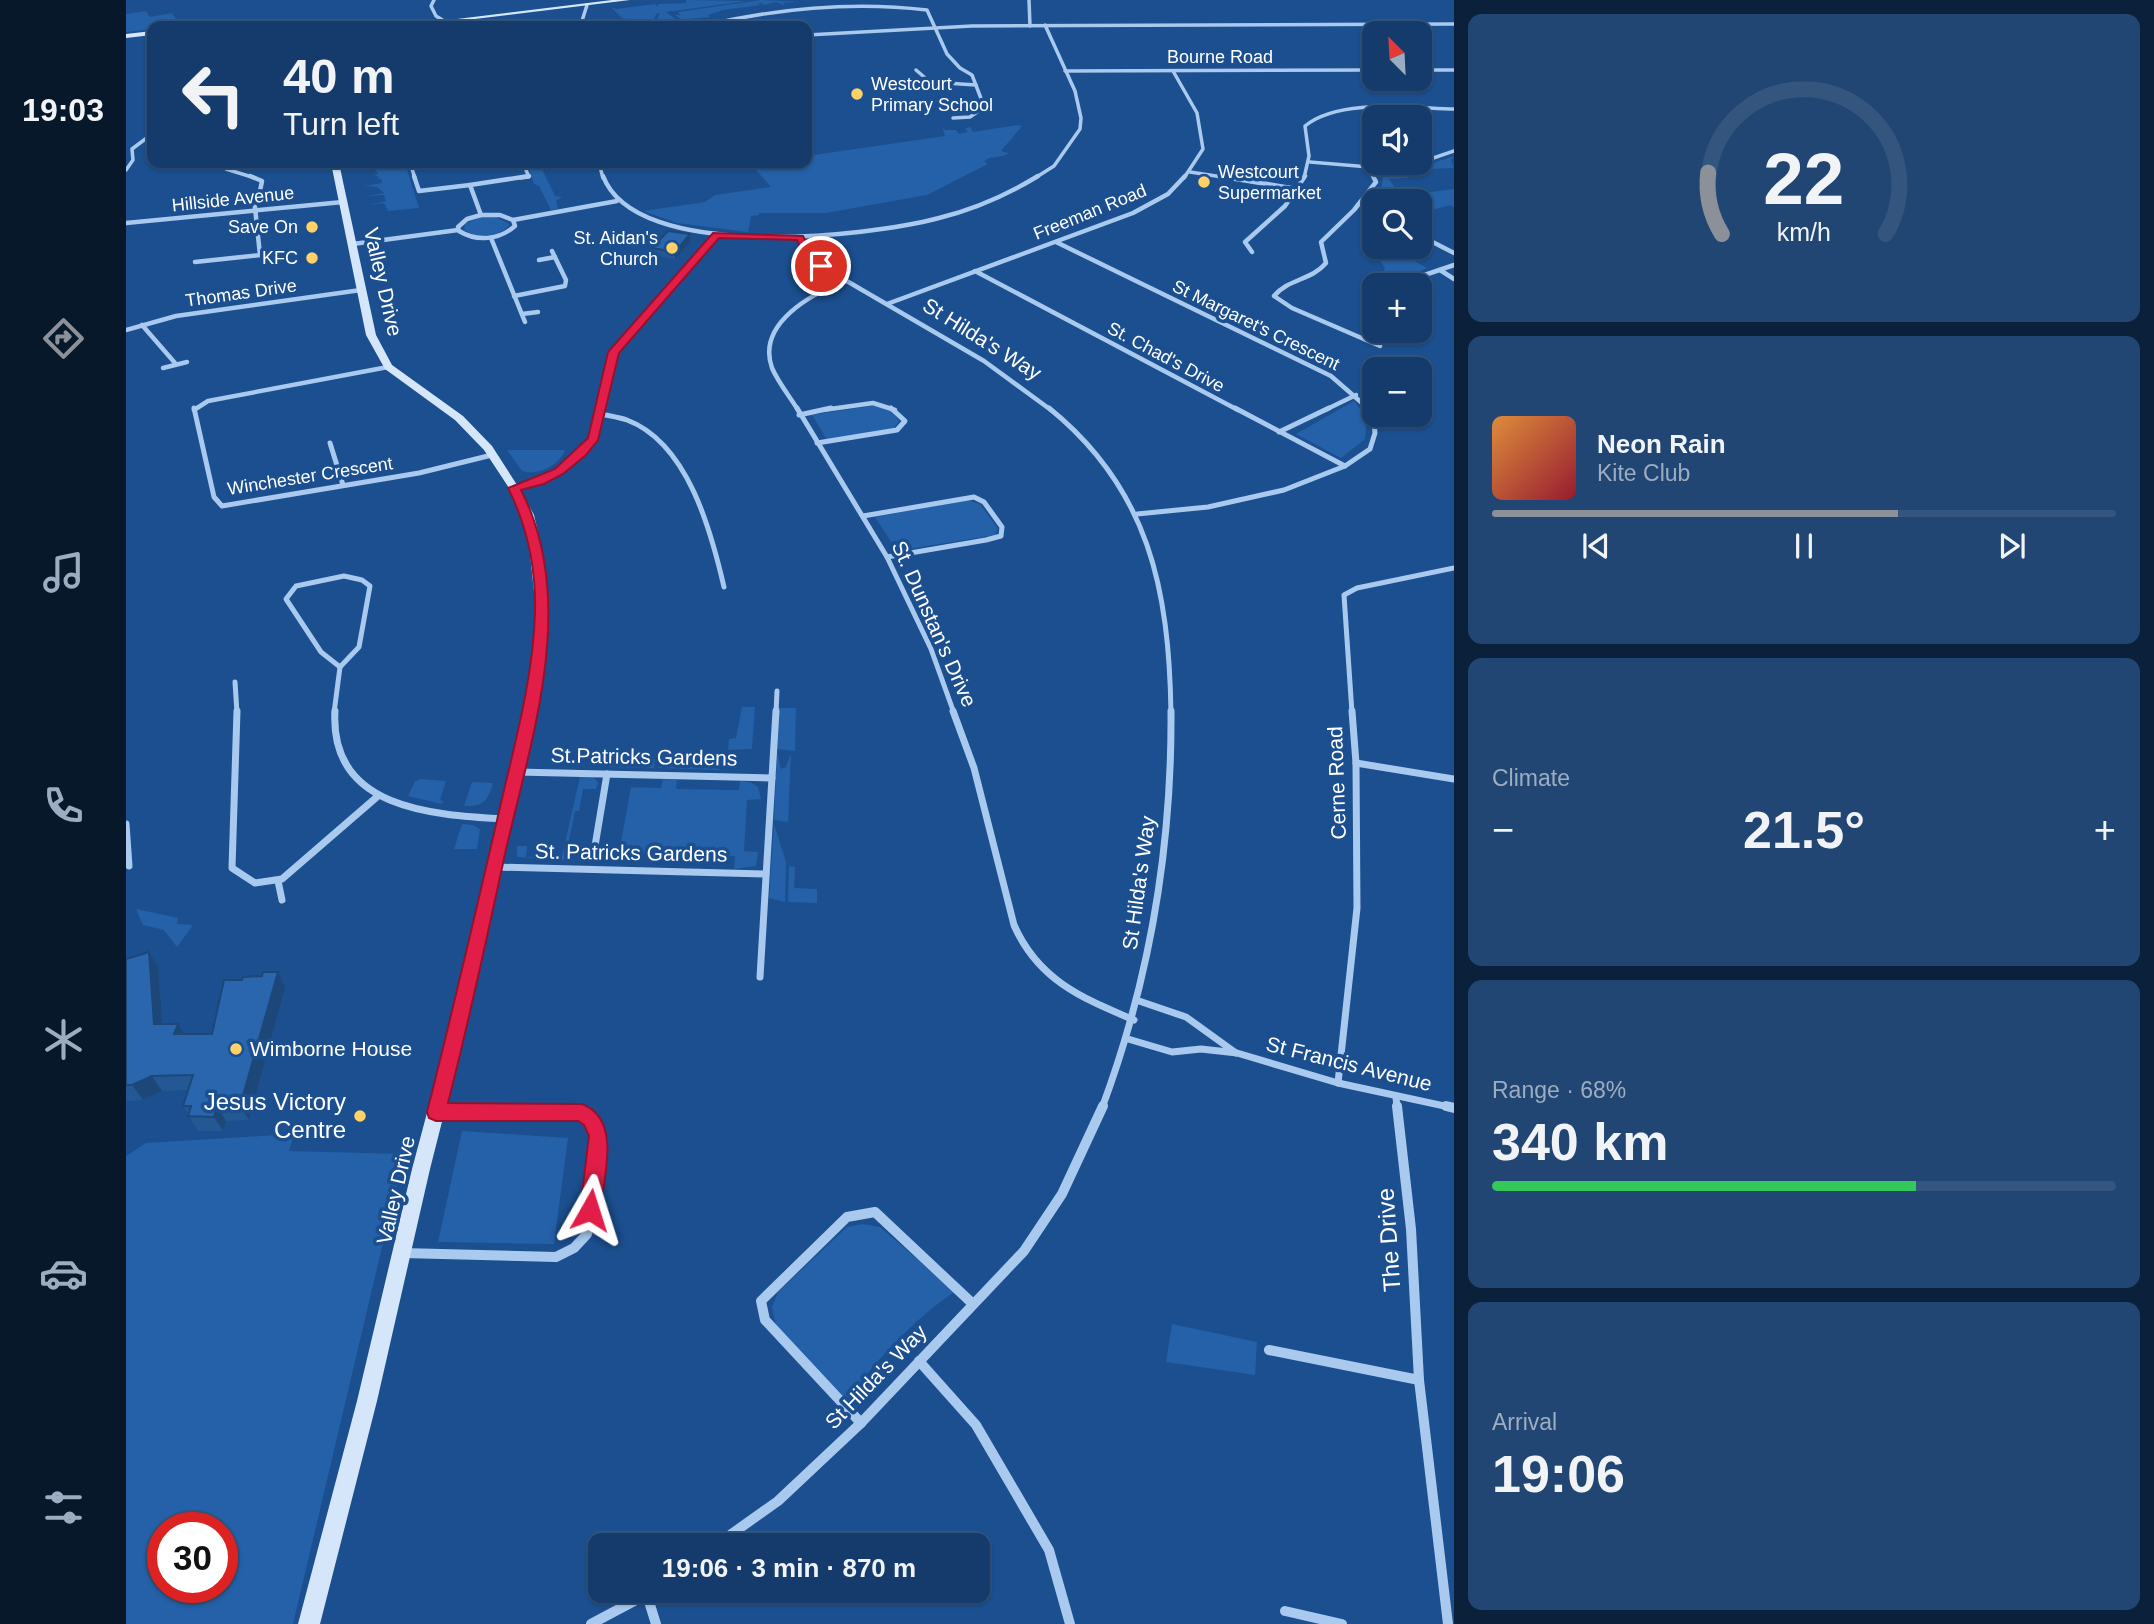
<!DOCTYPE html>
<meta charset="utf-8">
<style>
:root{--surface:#143b6b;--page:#214673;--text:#f1f3f6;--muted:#9dadc1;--line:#33557e;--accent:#8c9099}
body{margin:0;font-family:Arial,sans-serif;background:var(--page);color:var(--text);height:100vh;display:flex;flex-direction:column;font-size:26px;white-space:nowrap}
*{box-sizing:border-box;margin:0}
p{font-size:23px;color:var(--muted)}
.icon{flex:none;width:38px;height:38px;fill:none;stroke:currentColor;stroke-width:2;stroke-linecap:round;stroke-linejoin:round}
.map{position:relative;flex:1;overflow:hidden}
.drawer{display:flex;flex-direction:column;gap:14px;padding:14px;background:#0b203b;width:700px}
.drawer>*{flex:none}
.guide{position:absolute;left:21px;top:21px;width:665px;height:147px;border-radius:14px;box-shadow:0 2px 5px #0004,0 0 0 2px var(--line);background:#143b6b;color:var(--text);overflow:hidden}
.needle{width:46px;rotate:336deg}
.tools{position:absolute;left:1236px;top:21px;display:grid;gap:14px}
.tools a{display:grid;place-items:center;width:70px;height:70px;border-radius:14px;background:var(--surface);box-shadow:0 2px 5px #0004,0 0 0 2px var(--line);font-size:35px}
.speed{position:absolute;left:21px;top:1512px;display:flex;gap:14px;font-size:35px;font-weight:700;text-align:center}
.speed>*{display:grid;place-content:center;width:91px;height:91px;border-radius:50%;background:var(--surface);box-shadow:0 2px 5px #0004,0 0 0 2px var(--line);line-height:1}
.speed .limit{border:10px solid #d22;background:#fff;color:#111}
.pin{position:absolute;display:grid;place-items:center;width:60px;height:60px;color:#fff;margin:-30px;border:4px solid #fff;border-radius:50%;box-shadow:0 2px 7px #0007}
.me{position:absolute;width:77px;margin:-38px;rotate:6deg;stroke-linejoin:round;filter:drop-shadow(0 0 5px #0008)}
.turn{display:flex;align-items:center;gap:24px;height:147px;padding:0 21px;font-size:32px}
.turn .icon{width:91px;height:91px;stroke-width:2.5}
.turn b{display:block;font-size:49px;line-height:60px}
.big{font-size:52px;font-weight:700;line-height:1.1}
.drawer .card{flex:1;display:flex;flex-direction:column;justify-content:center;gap:10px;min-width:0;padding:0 24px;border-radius:14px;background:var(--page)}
.drawer .dial{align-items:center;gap:0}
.dial svg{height:182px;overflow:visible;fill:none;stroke:var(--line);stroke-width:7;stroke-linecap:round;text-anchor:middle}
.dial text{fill:var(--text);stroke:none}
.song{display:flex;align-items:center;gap:21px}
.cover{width:84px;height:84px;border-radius:10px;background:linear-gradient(135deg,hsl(30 70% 55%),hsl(350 70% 35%))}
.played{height:7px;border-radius:4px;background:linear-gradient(90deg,var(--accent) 65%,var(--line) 65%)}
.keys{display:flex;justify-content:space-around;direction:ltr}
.heat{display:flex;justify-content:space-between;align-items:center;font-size:38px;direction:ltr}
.charge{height:10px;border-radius:5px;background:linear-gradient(90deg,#34c759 68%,var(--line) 0)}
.trip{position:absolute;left:462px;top:1533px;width:402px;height:70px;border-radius:14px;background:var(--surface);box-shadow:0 2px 5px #0004,0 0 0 2px var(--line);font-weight:700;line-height:70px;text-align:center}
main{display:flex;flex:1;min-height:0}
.menu{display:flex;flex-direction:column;width:126px;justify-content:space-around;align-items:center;background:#08182b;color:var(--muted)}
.menu .icon{width:49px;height:49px}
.menu .on{color:var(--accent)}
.menu b{font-size:32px;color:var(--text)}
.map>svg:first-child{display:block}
</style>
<main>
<nav class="menu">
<b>19:03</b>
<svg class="icon on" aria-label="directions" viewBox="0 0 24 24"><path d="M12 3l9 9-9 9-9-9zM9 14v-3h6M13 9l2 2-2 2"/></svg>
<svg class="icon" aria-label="music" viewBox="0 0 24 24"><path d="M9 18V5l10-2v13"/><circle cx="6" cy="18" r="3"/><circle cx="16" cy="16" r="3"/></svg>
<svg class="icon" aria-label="phone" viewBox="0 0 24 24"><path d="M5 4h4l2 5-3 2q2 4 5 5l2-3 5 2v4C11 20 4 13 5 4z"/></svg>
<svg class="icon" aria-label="climate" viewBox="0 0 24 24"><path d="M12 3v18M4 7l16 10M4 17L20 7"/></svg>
<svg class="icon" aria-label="car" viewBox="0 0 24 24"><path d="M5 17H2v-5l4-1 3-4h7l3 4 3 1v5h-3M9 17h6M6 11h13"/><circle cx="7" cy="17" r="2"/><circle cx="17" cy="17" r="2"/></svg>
<svg class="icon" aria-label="filters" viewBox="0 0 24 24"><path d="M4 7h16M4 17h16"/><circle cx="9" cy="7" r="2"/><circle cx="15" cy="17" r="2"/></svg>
</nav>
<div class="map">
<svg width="1328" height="1624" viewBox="0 0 1328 1624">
<rect width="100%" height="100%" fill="#1b4f8f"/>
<g fill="#2461a8" fill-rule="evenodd">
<path d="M560 0 622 1 540 12 556 24 530 23 528 26 534 13 530 14 526 24C516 22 507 18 497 19L485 7 490 9 529 4 532 7V4L560 3Z"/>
<path d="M635 0 675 2 657 3 659 6 650 2 638 5 635 3 632 4 635 5 597 10 582 15 584 17 561 19 563 21 559 22 562 25 549 15H554L552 12Z"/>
<path d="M20 11 24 17 46 13 54 25 26 26V29L0 32V14Z"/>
<path d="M892 125 896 126 875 151 883 153C875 159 865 155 858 161L862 164 801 195 700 213H633V215L625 216 622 232 551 223 517 211 579 202 589 195 645 187 625 164 681 163V156L819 136 816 126 819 130H830L833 134 842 132 839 128 844 127 847 132Z"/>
<path d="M1328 156 1325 161 1328 168 1279 170 1283 178 1263 179 1271 191 1255 189 1257 179 1254 171 1257 169 1304 164Z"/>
<path d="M252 163H279L293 208 262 211 258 203 242 205 260 201 258 195 239 196 258 193 251 187 238 186 256 183 255 179H251L253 177 248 175 252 174 247 166H252Z"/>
<path d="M401 163H413L429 196 436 197 430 201 432 209 425 210 413 186 408 184Z"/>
<path d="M1328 189V207L1324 205 1293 214V201H1283L1296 198 1297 193Z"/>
<path d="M355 217H370L383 224 382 227C370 237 351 239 338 230L339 224Z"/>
<path d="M1248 247H1263L1301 268 1273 281 1278 285H1251L1259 268 1246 249Z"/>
<path d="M1228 401 1241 417 1239 439 1215 458 1170 434Z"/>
<path d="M751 405 764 408 773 421 768 428 701 440 686 415Z"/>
<path d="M381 450H439C433 466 411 476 396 471Z"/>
<path d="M841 500 854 504 872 529 869 535 771 551 749 517Z"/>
<path d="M616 707H629L626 749 602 750 603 739 610 738Z"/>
<path d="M652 708H670L669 751 651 749Z"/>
<path d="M651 751 655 769 660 767 665 753 662 822 648 820Z"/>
<path d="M583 753H594L593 770 532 768 534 759H576L582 758Z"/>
<path d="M483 757 529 759 528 768 481 767Z"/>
<path d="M454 777H468L472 783 470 789H457L453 811H449L439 860 391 857V846H401L400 857 436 856Z"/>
<path d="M295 779 320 781 314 800 317 801 316 804 282 796 289 781Z"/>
<path d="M537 779 551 780 550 789 613 790 614 781 624 782 632 787 635 799 621 800 618 851 632 852 630 866 608 869 609 856 493 853 505 787 535 788Z"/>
<path d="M346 782 367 783C362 800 358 807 338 806Z"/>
<path d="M336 824 347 825 354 829 351 849H328Z"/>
<path d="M648 824 660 862 659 902 643 898Z"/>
<path d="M663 866 669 867 668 888 691 889V903L662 902Z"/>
<path d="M10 909 52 918 51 924 67 925 51 947 38 930 17 925Z"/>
<path d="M336 1131 442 1138 428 1244 312 1242Z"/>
<path d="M168 1134 163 1151 278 1154 167 1624H0V1156L20 1143ZM37 1528H96V1587H37Z"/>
<path d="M737 1224 754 1227 829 1292C794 1313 742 1368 720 1402L650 1325 646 1307 652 1292 721 1227Z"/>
<path d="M1046 1324 1131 1342 1129 1375 1040 1362Z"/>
</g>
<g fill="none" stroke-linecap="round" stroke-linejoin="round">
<g stroke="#a9c9ee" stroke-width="3.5">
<path d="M308 0 305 6 310 16 318 21"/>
<path d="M903 0 904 26"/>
<path d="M455 24 461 5"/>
<path d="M575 26C648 9 726 1 801 10L821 54 834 68 846 75 856 101 854 110 844 117 827 118"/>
<path d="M681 35 846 26 1328 24"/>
<path d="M790 70 804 82 850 85"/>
<path d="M1293 70H1328"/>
<path d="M939 71 1248 70"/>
<path d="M1047 71 1071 113 1077 149 1058 178"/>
<path d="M1184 162 1243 167 1293 163"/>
<path d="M90 163 100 169 129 178"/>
<path d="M284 163 289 178"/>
<path d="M473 163 477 178"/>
<path d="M575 163 581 167"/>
<path d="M1293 163 1328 151"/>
<path d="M1243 167 1248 178"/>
<path d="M0 170 7 160 6 149 26 134"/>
<path d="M1064 172 1103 178"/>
<path d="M394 178 403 177 397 163"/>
<path d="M909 178 928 166 954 129 955 118 949 91 919 25"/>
<path d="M1178 178 1183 156 1179 126C1213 98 1285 108 1328 109"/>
</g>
<g stroke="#a9c9ee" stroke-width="4.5">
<path d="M288 176 293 191 344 185"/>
<path d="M477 176C510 263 741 237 813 218 849 209 881 195 912 176"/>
<path d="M1092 176 1171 189"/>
<path d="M1247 176 1250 182 1228 210 1195 242 1200 263C1186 280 1162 279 1148 296L1166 308 1254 346"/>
<path d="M355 215H374L387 220 389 226C373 240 351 242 333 231L332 227 341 219Z"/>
<path d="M355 215 344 185 403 176"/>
<path d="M387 220 491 201"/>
<path d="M0 223 217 202"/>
<path d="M1293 235 1328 253"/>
<path d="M365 238 399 322"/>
<path d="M674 238 680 251 695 266 858 361 925 410"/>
<path d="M930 242 1205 376 1244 410"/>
<path d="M227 244 332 230"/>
<path d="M1126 252 1119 242 1159 206 1179 176"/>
<path d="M413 260 429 257"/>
<path d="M69 262 134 255 128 198 134 191 136 181 124 176"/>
<path d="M1314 270 1328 279"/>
<path d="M849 271 1112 410"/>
<path d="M1284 280 1328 265"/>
<path d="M388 296 439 286 440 280 426 251"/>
<path d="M761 304 1007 213 1042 194 1059 176"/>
<path d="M396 314 412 312"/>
<path d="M16 325 49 363"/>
<path d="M0 330 50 316 235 290"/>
<path d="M37 368 61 362"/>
<path d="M68 410 82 401 262 367"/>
<path d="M474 410 488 352 591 235"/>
<path d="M672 410C664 397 652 382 646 368 630 323 687 293 720 281"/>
<path d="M697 410 747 403 769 410"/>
<path d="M1199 410 1230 395"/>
</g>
<g stroke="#a9c9ee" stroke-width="5">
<path d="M68 408 88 497 96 506 293 473 366 455"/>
<path d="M671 408 761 557 805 649 828 713"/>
<path d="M923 408C1023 489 1043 589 1045 713"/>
<path d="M1109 408 1219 466"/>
<path d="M475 414C484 416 493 417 501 420 562 443 585 531 598 587"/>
<path d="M673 415 705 408"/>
<path d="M1153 432 1203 408"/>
<path d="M204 443 217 485"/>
<path d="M691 443 771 430 779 421 765 408"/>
<path d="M388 488C418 481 448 468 466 440 471 431 472 418 474 408"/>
<path d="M1011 514 1082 507 1158 490 1219 466 1244 449 1249 433 1247 413 1242 408"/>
<path d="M737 516 848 497 858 502 876 527 875 536 860 540 761 557"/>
<path d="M218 576 236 580 244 586 233 647 214 667 195 652 160 599 170 586Z"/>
<path d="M109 682 111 713"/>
<path d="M208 713 214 667"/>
<path d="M650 713 651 691"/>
<path d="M1226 713 1218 595 1231 588 1328 568"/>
</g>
<g stroke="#a9c9ee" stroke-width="7">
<path d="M111 711 106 868 129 883 156 879 252 796"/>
<path d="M209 711C203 809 306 815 379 819"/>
<path d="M827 711 848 768 888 925C912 980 956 998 1008 1020"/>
<path d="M1230 763 1328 779"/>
<path d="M391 772 646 778"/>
<path d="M0 824 3 866"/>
<path d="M468 852 481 774"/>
<path d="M369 867 640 874"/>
<path d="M152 881 156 900"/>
<path d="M634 977 650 711"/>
<path d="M1013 1001 1060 1017 1110 1053"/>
<path d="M1002 1039 1046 1052 1075 1049 1111 1053 1212 1083 1328 1108"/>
<path d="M1212 1083 1231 908 1230 763 1226 711"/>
<path d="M1270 1097 1271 1108"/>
<path d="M976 1108C1024 979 1046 848 1045 711"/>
</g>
<g stroke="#a9c9ee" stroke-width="10">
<path d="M1271 1106 1285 1229 1293 1380 1322 1624"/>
<path d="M1320 1106 1328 1108"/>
<path d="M276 1253 430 1257 448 1248 461 1234 472 1136 465 1119 455 1113 311 1112"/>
<path d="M1143 1350 1293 1380"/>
<path d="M793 1361 850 1425 923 1550 944 1624"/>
<path d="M735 1423 639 1320 635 1301 721 1217 749 1212 847 1304"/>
<path d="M590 1545 652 1501 735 1423 898 1251 936 1194 977 1106"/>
<path d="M521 1595 530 1624"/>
<path d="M1159 1611 1216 1624"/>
<path d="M465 1624 527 1591"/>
</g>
<g fill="#d6e6fa" fill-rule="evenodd">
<path d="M486 0H504L291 26H274Z"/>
<path d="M26 31V35L0 38V34Z"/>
<path d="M205 163H213L250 335 266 365 337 416 366 446 393 488 408 515 415 545 422 610 416 681 341 1023 304 1169 251 1401 194 1624H172L231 1401 286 1169 325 1023 404 681 410 610 403 545 396 515 383 488 358 450 329 420 259 369 240 335Z"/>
</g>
</g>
<g fill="#245895">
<path d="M564 234 565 241 549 259 527 255 526 248Z"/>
<path d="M23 952 32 967 37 1024H52L58 1034H86L159 988 123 1120 100 1121 97 1131H72L57 1106 62 1090 36 1091 17 1100 0 1101V959Z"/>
</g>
<g fill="#1d4779">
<path d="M564 234 565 241 549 259V252Z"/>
<path d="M23 952 32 967 38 1040 28 1024Z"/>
<path d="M152 972 159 988 123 1120 114 1106Z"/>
<path d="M52 1024 61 1039 48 1034Z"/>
<path d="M26 1076 36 1091 17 1100 6 1085Z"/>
<path d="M91 1106 100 1121 97 1131 88 1117Z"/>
</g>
<g fill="#2a66ad" stroke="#1d4779" stroke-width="2">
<path d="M542 231 564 234 549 252 526 248Z"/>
<path d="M23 952 28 1024H52L48 1034H86L98 980H116L117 977 136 976 137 972H152L114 1106H91L88 1117 62 1116 65 1106H57L67 1075 26 1076 6 1085H0V959Z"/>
</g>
<path fill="#e11d48" stroke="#92132f" stroke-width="2" d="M587 233 677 236 684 250 700 266 692 268 677 253 671 240 593 238 493 353 472 440 460 455 437 474 418 484 395 490C453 603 405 739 379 854 361 938 343 1021 322 1103L456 1104C496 1119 478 1177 474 1210L471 1217 464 1219 457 1217 454 1210 463 1136 458 1125 452 1121H310L303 1118 301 1112C326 1014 349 915 372 816 387 749 407 682 409 612 410 570 401 526 382 488L429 469 462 438 482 352Z"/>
<g fill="#ffd166" stroke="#1b4f8f" stroke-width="2.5">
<circle cx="731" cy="94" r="7"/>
<circle cx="1078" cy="182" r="7"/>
<circle cx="186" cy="227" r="7"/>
<circle cx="546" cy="248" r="7"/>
<circle cx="186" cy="258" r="7"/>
<circle cx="110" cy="1049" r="7"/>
<circle cx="234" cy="1116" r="7"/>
</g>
<g text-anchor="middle" stroke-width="7" stroke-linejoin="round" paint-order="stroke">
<g font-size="18" fill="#fff" stroke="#1b4f8f">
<text x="1094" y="63">Bourne Road</text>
<text transform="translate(107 199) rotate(-6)" y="6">Hillside Avenue</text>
<text transform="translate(964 212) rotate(-22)" y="6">Freeman Road</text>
<text transform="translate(115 293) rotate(-8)" y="6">Thomas Drive</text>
<text transform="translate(1130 325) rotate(26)" y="6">St Margaret's Crescent</text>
<text transform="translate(1040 357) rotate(28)" y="6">St. Chad's Drive</text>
<text transform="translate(184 476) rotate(-9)" y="6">Winchester Crescent</text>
</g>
<g font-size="18" fill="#fff" stroke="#1b4f8f" text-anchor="end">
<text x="745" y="90" text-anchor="start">Westcourt<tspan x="745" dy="21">Primary School</tspan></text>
<text x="1092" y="178" text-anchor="start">Westcourt<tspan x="1092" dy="21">Supermarket</tspan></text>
<text x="172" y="233">Save On</text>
<text x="532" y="244">St. Aidan's<tspan x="532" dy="21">Church</tspan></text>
<text x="172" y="264">KFC</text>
</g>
<g font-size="21" fill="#fff" stroke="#1b4f8f">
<text transform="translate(257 282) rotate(77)" y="7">Valley Drive</text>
<text transform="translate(856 339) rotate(32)" y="7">St Hilda's Way</text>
<text transform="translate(808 624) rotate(66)" y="7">St. Dunstan's Drive</text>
<text transform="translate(518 757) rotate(1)" y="7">St.Patricks Gardens</text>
<text transform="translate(1211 783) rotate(-92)" y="7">Cerne Road</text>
<text transform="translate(505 853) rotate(1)" y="7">St. Patricks Gardens</text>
<text transform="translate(1013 883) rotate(-82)" y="7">St Hilda's Way</text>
<text transform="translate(1223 1064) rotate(14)" y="7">St Francis Avenue</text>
<text transform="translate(270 1190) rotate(-77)" y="7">Valley Drive</text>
<text transform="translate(750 1377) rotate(-46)" y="7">St Hilda's Way</text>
</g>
<g font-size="21" fill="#fff" stroke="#1b4f8f" text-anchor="start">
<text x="124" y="1056">Wimborne House</text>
</g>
<g font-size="24" fill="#fff" stroke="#1b4f8f" text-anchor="end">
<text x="220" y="1110">Jesus Victory<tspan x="220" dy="28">Centre</tspan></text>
</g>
<g font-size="24" fill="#fff" stroke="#1b4f8f">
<text transform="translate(1263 1240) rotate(-94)" y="8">The Drive</text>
</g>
</g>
</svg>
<div class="tools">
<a><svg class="needle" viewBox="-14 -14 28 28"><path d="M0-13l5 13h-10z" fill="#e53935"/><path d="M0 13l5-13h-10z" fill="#9dadc1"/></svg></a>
<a><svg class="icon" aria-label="sound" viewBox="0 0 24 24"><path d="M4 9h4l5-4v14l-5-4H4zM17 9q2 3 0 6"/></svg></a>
<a><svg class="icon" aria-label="search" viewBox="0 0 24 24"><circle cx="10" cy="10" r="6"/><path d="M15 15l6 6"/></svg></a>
<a>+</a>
<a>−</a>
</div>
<div class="speed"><div class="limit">30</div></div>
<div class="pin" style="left:695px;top:266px;background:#d93025"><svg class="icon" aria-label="arrive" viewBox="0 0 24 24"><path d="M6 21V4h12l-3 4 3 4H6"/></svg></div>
<svg class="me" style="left:464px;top:1210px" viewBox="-20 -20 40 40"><path d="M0-17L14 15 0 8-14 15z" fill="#e11d48" stroke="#fff" stroke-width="4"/></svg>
<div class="trip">19:06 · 3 min · 870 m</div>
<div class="guide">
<div class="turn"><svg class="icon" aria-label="left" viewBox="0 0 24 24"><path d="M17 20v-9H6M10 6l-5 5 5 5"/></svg><div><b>40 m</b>Turn left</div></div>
</div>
</div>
<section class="drawer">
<div class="card dial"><svg viewBox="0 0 100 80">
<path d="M14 69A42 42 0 1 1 86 69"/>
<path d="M14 69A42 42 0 0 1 8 42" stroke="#8c9099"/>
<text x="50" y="56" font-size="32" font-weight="700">22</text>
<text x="50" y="72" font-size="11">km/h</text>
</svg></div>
<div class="card">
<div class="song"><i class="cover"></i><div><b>Neon Rain</b><p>Kite Club</p></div></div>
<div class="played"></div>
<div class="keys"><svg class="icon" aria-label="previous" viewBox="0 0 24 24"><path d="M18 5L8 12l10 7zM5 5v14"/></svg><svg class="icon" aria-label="pause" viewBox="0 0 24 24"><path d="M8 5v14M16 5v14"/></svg><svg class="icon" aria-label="next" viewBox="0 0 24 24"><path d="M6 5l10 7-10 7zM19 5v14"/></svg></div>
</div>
<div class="card"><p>Climate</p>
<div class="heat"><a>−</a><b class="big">21.5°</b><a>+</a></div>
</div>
<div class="card"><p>Range · 68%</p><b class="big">340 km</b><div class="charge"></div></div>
<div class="card"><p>Arrival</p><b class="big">19:06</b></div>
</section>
</main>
